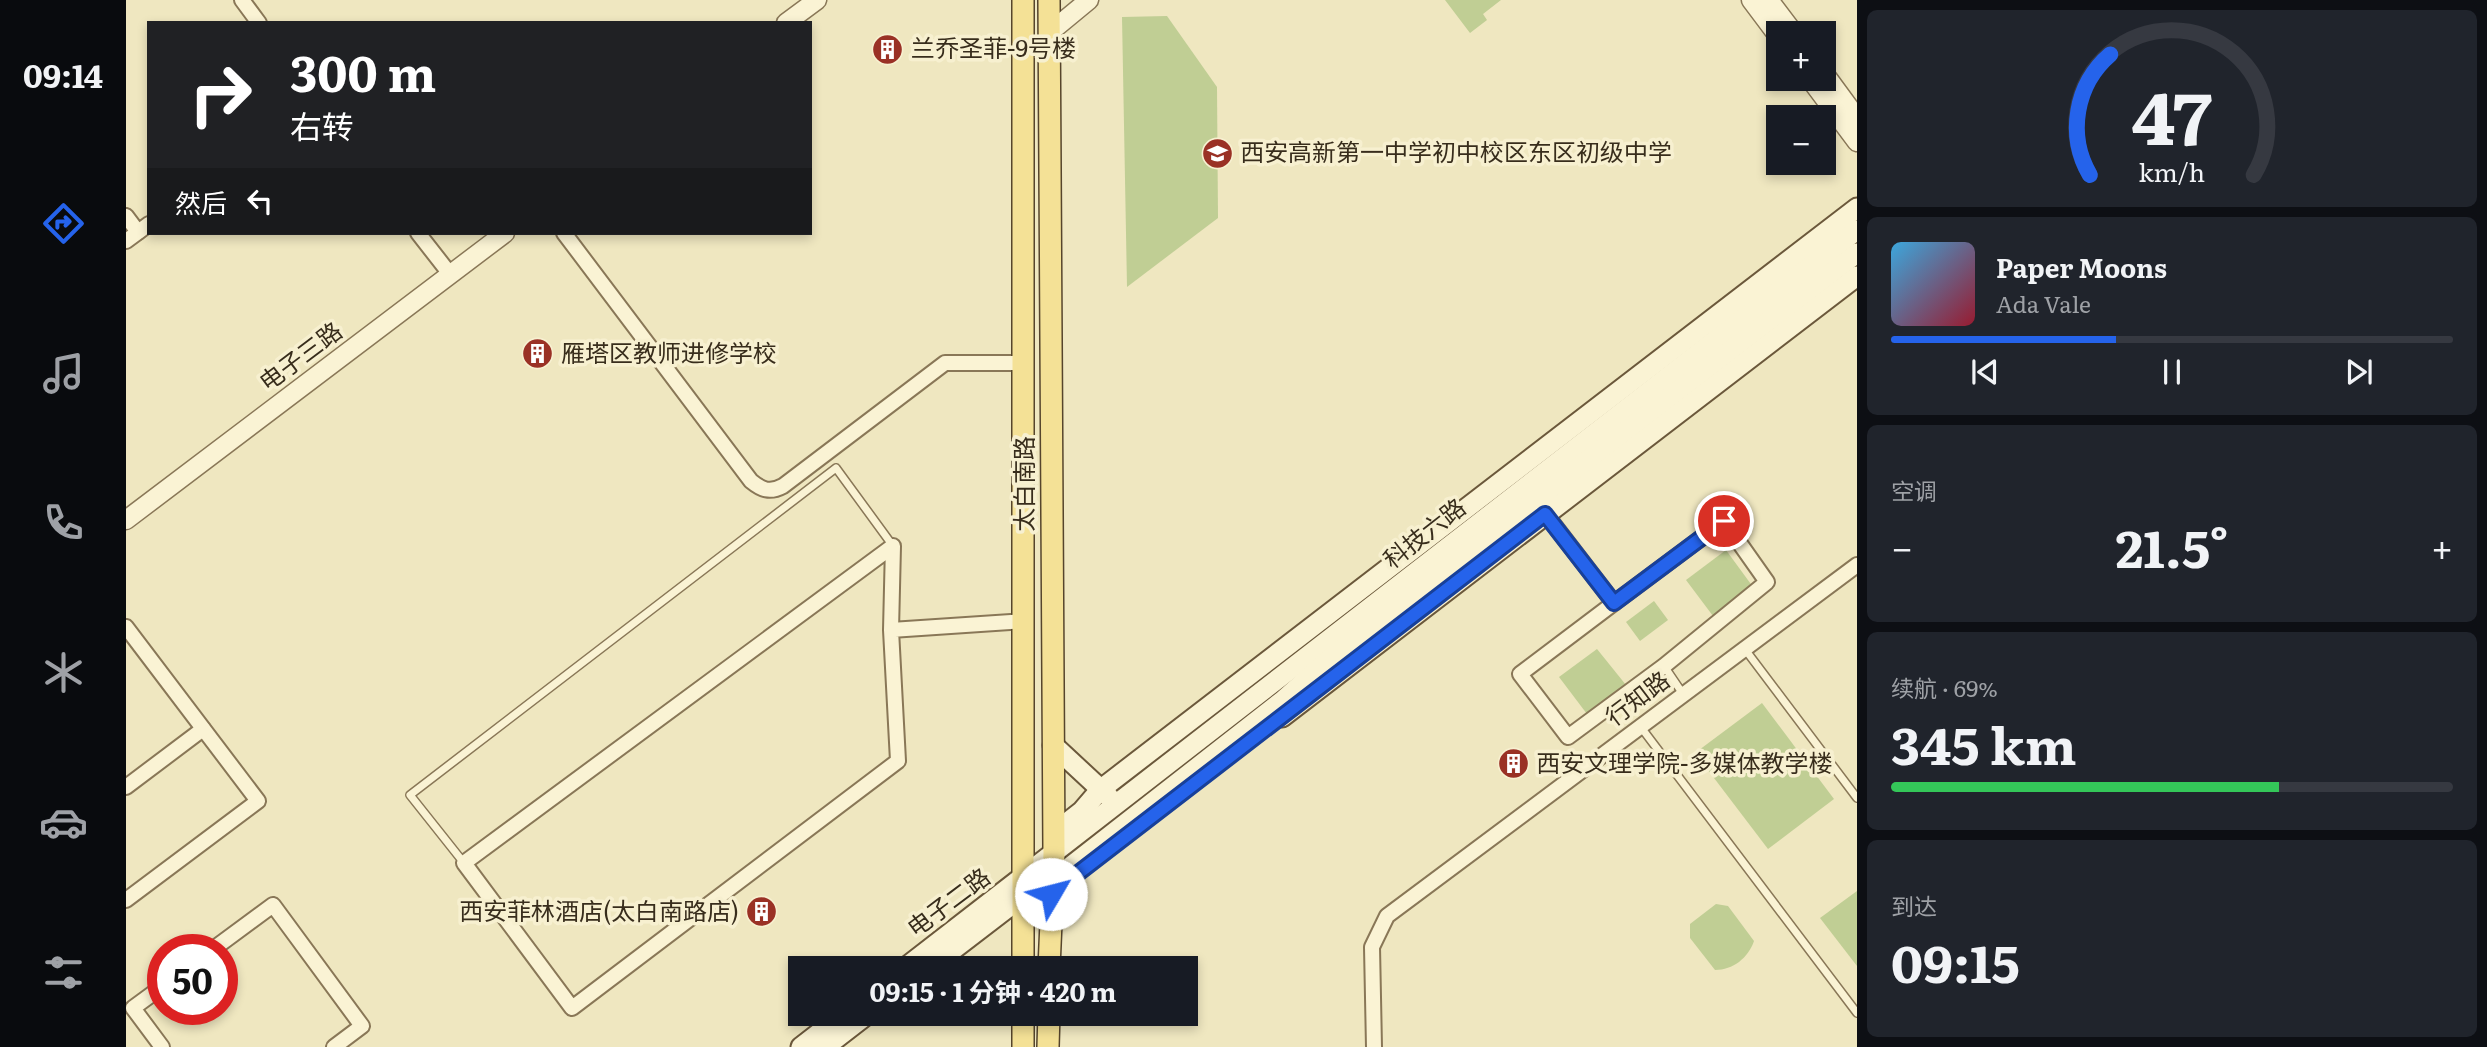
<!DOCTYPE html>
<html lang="zh">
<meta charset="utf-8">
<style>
:root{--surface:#171b24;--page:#20242c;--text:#f1f3f6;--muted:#9ea1a6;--line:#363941;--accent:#2563eb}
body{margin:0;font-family:Literata,"Noto Sans SC",serif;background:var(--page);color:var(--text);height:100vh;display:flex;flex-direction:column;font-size:26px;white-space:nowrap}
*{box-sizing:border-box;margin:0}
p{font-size:23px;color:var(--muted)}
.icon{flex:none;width:38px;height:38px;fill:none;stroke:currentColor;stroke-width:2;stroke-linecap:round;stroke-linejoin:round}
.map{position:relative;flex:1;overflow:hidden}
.drawer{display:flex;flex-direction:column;gap:10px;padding:10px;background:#0d0f14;width:630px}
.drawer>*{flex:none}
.banner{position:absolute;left:21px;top:21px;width:665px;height:214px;border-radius:0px;box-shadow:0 4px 10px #0003;background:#202124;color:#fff;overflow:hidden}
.fabs{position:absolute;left:1640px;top:21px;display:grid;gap:14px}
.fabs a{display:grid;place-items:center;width:70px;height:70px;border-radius:0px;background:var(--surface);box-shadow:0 4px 10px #0003;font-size:35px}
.speed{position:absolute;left:21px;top:934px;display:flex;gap:14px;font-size:35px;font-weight:700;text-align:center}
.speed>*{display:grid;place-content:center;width:91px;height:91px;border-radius:50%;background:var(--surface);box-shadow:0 4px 10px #0003;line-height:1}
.speed .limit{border:10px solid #d22;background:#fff;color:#111}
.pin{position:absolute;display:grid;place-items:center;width:60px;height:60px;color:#fff;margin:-30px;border:4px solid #fff;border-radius:50%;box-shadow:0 2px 7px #0007}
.me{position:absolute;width:77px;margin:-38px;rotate:53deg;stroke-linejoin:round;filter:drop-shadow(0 0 5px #0008)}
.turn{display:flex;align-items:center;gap:24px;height:147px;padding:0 28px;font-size:32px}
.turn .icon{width:91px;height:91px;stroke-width:2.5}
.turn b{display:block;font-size:49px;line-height:60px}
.then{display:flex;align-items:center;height:66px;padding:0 28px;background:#0003;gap:14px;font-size:26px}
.big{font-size:52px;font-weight:700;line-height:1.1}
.drawer .card{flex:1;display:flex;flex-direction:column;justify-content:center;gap:10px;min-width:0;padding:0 24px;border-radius:10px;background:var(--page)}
.drawer .dial{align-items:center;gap:0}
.dial svg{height:182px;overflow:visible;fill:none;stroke:var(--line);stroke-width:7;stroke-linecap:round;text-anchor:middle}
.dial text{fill:var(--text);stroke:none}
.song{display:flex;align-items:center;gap:21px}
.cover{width:84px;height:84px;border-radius:10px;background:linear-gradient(135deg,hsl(200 70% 55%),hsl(350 70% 35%))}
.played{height:7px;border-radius:4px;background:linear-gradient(90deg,var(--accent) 40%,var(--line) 40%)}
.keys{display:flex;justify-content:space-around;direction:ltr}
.heat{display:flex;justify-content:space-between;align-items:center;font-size:38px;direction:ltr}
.charge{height:10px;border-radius:5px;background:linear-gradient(90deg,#34c759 69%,var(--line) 0)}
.trip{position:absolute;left:662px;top:956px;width:410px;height:70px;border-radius:0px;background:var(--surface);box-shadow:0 4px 10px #0003;font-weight:700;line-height:70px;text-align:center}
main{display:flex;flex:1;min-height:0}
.tab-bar{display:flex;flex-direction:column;width:126px;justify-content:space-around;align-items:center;background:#090b0e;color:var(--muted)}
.tab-bar .icon{width:49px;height:49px}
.tab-bar .active{color:var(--accent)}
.tab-bar b{font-size:32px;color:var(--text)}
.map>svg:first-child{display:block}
</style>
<main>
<nav class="tab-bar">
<b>09:14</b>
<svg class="icon active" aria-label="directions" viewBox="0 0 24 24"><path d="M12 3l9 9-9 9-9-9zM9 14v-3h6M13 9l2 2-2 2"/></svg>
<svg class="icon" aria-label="music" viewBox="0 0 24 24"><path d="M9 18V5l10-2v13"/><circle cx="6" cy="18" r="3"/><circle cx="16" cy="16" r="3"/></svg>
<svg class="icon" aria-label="phone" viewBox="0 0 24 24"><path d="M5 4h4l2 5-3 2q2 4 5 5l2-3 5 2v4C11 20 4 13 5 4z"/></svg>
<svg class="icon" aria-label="climate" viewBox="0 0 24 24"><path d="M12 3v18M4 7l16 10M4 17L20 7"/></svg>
<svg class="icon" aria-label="car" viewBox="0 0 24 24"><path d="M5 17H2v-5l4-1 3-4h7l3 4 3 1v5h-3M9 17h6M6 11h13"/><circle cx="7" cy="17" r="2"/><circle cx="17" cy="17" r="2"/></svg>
<svg class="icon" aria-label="filters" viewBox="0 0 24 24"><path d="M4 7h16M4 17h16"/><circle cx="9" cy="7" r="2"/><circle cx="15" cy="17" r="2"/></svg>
</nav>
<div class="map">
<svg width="1731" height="1047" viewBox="0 0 1731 1047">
<rect width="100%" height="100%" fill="#efe7c0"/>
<g fill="#c0ce94">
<path d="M1319 0H1375L1357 14 1361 20 1344 33Z"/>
<path d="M1041 16 1091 87 1092 218 1001 287 996 17Z"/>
<path d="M1600 550 1627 587 1587 616 1560 580Z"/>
<path d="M1528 601 1542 620 1514 641 1500 622Z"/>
<path d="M1471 649 1500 685 1461 714 1433 677Z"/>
<path d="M1636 703 1708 799 1642 849 1569 753Z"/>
<path d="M1731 891V966L1694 918Z"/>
<path d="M1590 904 1602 906 1628 941C1622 958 1607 970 1589 970L1564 938V924Z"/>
</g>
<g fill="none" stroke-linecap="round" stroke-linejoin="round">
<defs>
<g id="service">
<path d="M1618 648 1731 798"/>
<path d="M1538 666 1557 694"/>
<path d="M1514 726 1731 1013"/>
<path d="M338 863 284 795 710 468 767 546"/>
</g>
<g id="minor">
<path d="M116 0 133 23"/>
<path d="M0 216 12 232"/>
<path d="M292 233 324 274"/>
<path d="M438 233 625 481C636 490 644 493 657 486L819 363H898"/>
<path d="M0 241 23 224"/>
<path d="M1415 508 1488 603 1394 674 1442 737 1538 666 1641 582 1598 521 1488 603"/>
<path d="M0 627 132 801 0 900"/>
<path d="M765 630 767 546 338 863 446 1008 772 761 765 630 898 621"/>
<path d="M0 787 77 729"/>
<path d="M86 950 147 905 236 1026 208 1047"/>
<path d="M36 1047 7 1008 37 986"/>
<path d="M1248 1047 1246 947 1261 916 1731 565"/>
</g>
<g id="tertiary">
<path d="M1625 0 1652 36"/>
<path d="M1643 0 1668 33"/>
<path d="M660 23 691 0"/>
<path d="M923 33 963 0"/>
<path d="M1698 73 1731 118"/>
<path d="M1684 79 1731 142"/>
<path d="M0 520 379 233"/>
</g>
<g id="secondary">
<path d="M1156 717 1731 276"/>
<path d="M927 745 983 797"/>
<path d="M928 833 956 811 974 790 1731 208"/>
<path d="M779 968 1731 230"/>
<path d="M803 968 897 896 926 881 1156 701 1210 653 1731 253"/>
<path d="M675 1047 719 1013"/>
<path d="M699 1047 743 1013"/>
</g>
<g id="primary">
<path d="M897 968V0"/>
<path d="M923 968 928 853 923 0"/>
<path d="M897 1047V1013"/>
<path d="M922 1047 923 1013"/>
</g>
</defs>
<use href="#service" stroke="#897757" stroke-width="10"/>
<use href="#minor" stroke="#897757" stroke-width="18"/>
<use href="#tertiary" stroke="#897757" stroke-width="21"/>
<use href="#secondary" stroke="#6b583b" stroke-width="23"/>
<use href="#primary" stroke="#56452c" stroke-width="24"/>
<use href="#service" stroke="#faf3d4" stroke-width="7"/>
<use href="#minor" stroke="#faf3d4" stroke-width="14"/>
<use href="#tertiary" stroke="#faf3d4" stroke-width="18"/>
<use href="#secondary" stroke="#faf3d4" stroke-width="19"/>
<use href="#primary" stroke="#f4e196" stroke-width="21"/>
</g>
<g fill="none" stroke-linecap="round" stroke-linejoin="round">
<defs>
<path id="route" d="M925 894 1419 514 1488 603 1598 521"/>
</defs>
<use href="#route" stroke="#184099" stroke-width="18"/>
<use href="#route" stroke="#2563eb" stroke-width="12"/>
</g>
<defs>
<symbol id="building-disc" viewBox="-11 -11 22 22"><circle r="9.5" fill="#9a3125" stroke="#f7f0d0"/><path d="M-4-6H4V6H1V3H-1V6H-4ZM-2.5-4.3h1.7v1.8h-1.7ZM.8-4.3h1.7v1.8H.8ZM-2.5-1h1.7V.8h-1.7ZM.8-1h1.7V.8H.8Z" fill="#fff"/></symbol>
<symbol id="school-disc" viewBox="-11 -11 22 22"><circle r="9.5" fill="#9a3125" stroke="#f7f0d0"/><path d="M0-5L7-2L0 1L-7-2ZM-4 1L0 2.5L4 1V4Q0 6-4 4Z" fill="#fff"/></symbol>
</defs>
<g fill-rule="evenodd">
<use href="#building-disc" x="744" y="32" width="35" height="35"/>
<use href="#school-disc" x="1074" y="136" width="35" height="35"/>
<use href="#building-disc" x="394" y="336" width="35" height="35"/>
<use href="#building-disc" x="1370" y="746" width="35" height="35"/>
<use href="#building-disc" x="618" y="894" width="35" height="35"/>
</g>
<g text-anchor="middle" stroke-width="7" stroke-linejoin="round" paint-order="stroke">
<g font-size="24" fill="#382d1c" stroke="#f7f0d0" text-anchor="start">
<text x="785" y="57">兰乔圣菲-9号楼</text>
<text x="1114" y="161">西安高新第一中学初中校区东区初级中学</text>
<text x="435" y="362">雁塔区教师进修学校</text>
<text x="1410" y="772">西安文理学院-多媒体教学楼</text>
<text x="613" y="920" text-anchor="end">西安菲林酒店(太白南路店)</text>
</g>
<g font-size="24" fill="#382d1c" stroke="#f7f0d0">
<text transform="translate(175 357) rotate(-37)" y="8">电子三路</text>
<text transform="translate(899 484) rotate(-90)" y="8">太白南路</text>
<text transform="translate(1299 534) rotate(-38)" y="8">科技六路</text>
<text transform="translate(1512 699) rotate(-37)" y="8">行知路</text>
<text transform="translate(823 903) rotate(-37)" y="8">电子二路</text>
</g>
</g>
</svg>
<div class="fabs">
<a>+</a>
<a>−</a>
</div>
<div class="speed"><div class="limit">50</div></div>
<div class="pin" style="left:1598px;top:521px;background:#d93025"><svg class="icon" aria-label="arrive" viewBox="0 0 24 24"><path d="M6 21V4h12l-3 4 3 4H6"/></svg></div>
<svg class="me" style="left:925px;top:894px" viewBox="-20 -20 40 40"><circle r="19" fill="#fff"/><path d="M0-13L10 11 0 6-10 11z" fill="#2563eb"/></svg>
<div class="trip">09:15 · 1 分钟 · 420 m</div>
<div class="banner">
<div class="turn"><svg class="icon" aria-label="right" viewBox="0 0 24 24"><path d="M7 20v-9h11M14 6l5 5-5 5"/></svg><div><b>300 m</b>右转</div></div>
<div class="then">然后<svg class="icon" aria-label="left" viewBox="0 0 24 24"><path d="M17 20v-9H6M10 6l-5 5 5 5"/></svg></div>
</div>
</div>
<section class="drawer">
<div class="card dial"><svg viewBox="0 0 100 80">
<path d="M14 69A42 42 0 1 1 86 69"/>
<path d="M14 69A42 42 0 0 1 23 16" stroke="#2563eb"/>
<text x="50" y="56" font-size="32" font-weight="700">47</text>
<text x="50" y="72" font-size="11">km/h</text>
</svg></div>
<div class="card">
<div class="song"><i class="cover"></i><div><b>Paper Moons</b><p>Ada Vale</p></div></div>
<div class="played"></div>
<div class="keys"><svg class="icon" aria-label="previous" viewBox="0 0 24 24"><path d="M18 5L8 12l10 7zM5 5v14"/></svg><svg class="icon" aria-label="pause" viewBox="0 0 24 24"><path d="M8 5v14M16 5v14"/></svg><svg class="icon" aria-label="next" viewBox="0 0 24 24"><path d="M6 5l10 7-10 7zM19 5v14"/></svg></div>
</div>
<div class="card"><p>空调</p>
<div class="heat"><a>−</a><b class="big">21.5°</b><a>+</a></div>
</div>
<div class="card"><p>续航 · 69%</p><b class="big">345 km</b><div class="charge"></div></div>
<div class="card"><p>到达</p><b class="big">09:15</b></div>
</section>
</main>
